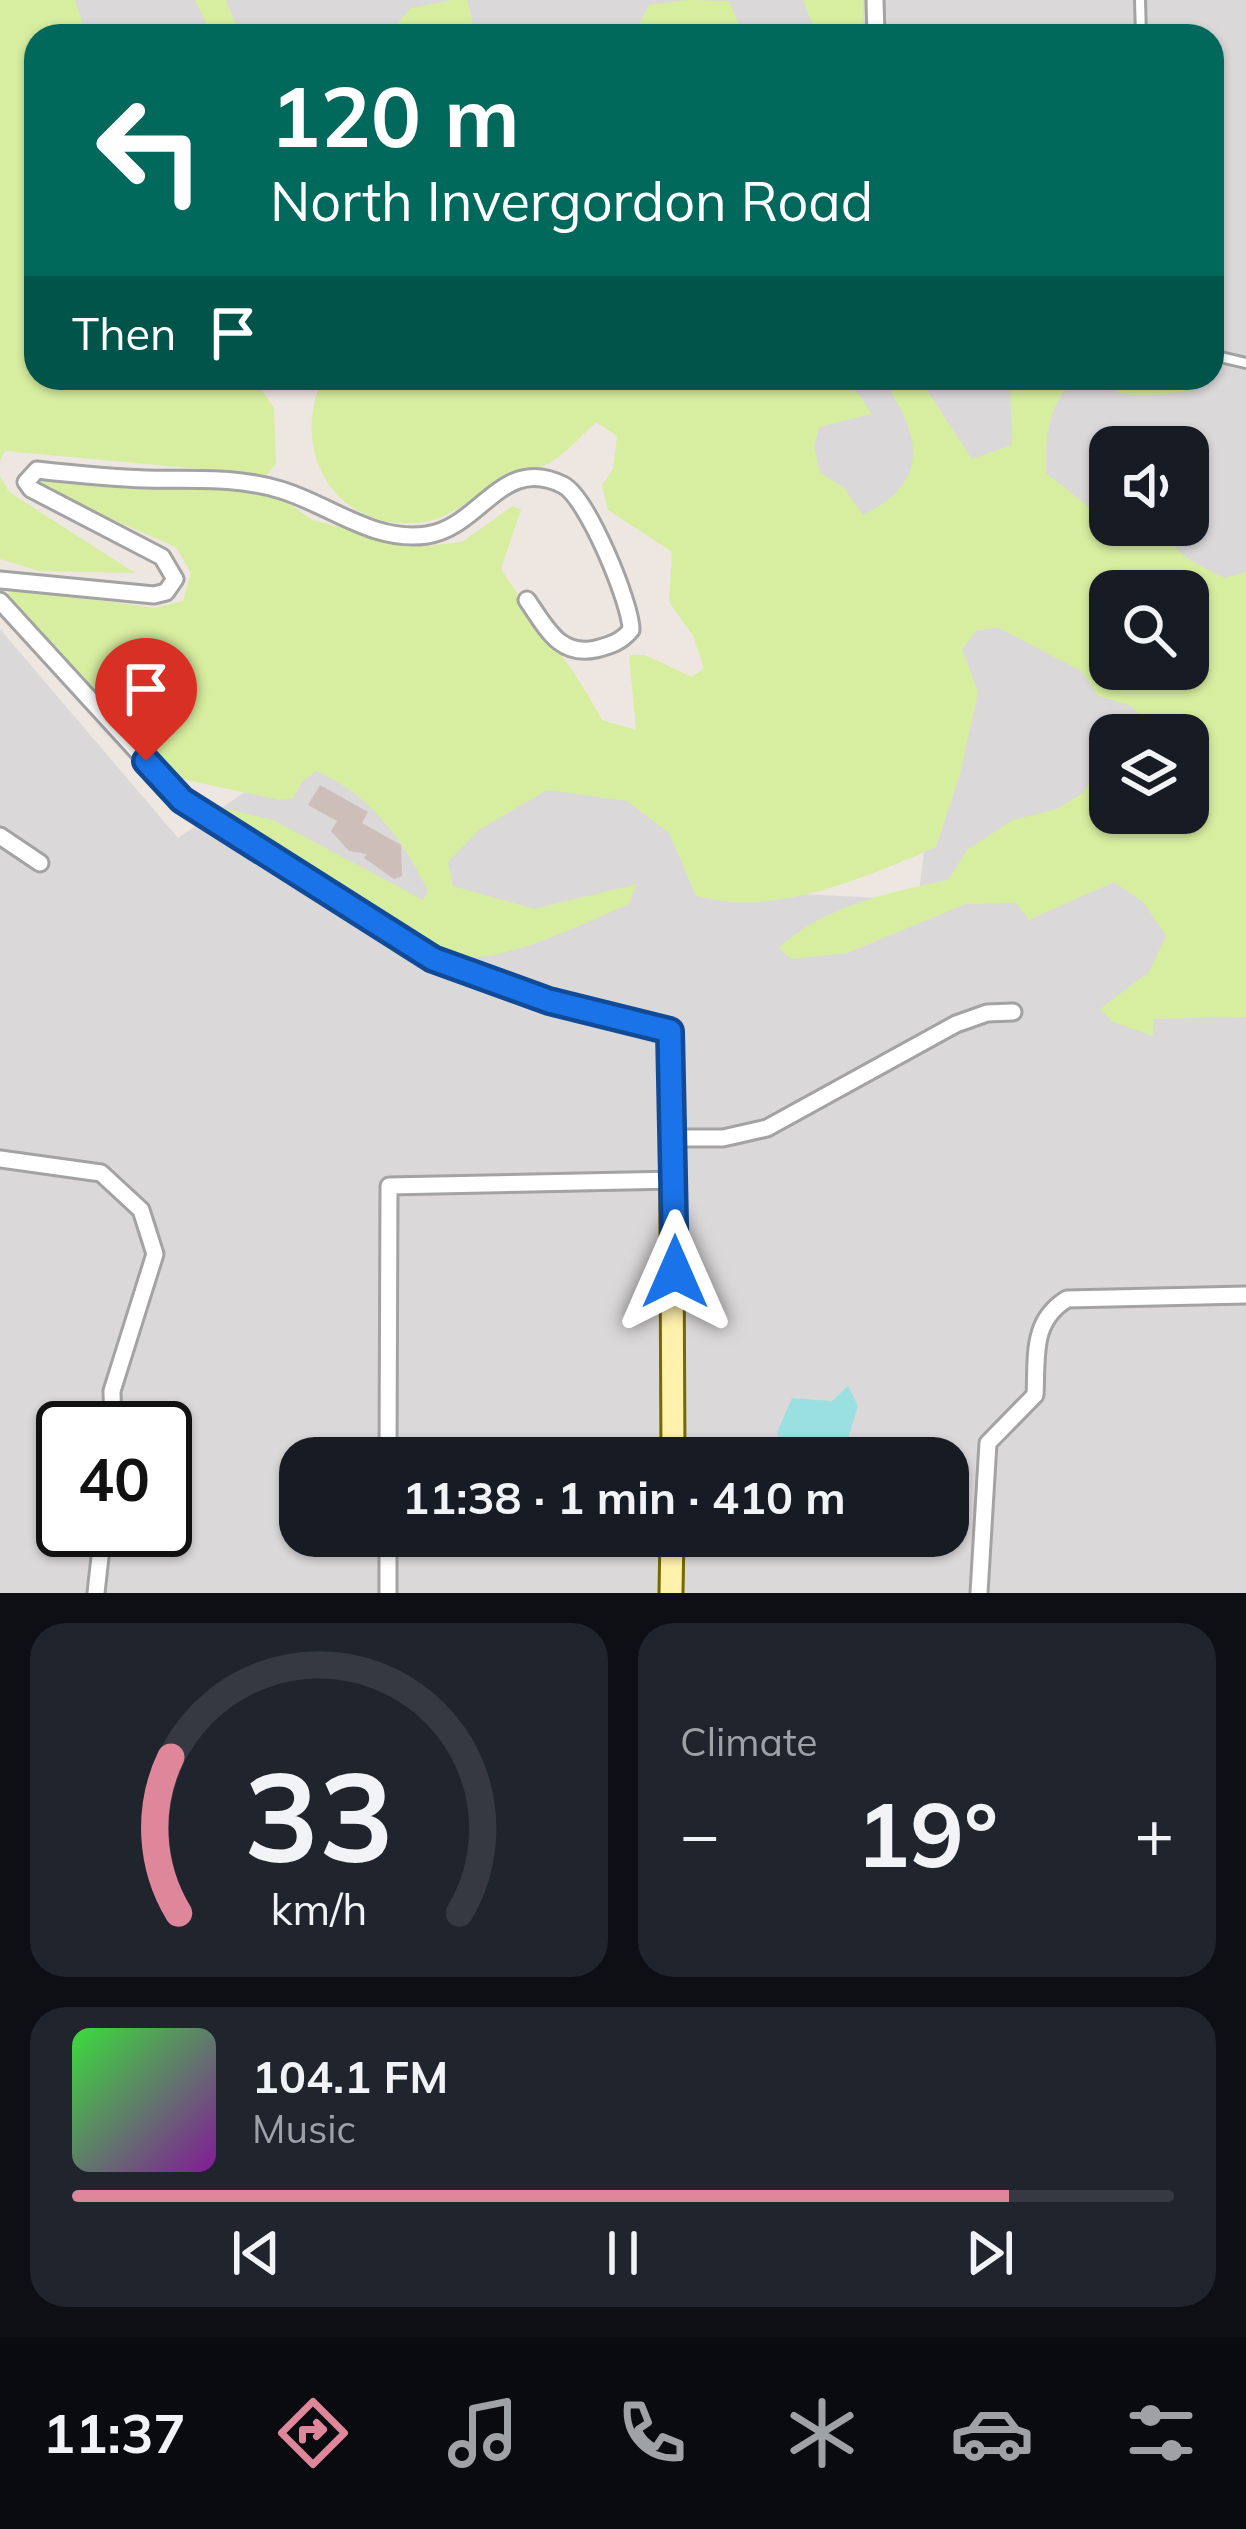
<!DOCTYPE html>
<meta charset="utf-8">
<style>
:root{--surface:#171b24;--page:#20242c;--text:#f1f3f6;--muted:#9ea1a6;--line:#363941;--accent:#de869a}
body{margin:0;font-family:Mulish,sans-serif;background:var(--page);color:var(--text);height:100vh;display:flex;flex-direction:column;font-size:45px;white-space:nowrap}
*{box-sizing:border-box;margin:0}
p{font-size:39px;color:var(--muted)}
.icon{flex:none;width:66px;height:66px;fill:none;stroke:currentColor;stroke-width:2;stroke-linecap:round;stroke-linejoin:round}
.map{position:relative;height:1593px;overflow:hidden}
.panel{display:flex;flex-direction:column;gap:30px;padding:30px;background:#0d0f14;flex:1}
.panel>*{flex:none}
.top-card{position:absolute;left:24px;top:24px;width:1200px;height:366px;border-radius:36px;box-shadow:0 3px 9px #0004;background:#00695c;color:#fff;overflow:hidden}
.fabs{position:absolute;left:1089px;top:426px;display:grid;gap:24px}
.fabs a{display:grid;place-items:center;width:120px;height:120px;border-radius:24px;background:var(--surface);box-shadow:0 3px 9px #0004;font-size:60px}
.speed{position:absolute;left:36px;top:1401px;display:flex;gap:24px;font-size:60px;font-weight:700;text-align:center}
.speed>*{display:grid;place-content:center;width:156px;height:156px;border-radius:50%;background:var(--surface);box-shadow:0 3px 9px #0004;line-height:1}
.speed .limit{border:6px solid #111;border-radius:18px;background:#fff;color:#111}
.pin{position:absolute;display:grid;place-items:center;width:102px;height:102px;color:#fff;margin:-123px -51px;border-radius:50% 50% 50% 0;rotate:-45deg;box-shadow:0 0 12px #0007}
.pin .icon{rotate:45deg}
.me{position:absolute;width:132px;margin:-66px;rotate:0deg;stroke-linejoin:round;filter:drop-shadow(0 0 9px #0008)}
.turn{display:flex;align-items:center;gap:42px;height:252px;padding:0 48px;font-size:54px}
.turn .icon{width:156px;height:156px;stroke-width:2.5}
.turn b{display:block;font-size:84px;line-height:102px}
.then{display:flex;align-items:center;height:114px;padding:0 48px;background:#0003;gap:24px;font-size:45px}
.big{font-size:90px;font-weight:700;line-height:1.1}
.panel .tile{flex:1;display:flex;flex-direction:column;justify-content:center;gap:18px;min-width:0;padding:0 42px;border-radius:36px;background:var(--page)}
.panel .dial{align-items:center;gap:0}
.dial svg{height:312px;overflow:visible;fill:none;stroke:var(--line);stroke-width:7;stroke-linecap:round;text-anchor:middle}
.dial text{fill:var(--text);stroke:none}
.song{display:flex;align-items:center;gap:36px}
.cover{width:144px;height:144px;border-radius:18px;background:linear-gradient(135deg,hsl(120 70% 55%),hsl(290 70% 35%))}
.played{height:12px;border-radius:6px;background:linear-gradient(90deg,var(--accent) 85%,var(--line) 85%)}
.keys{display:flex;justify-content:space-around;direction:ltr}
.heat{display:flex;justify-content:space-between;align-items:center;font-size:66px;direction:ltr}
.panel .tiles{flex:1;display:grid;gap:30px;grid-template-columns:1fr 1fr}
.tile:last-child{grid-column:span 2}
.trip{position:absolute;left:279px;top:1437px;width:690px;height:120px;border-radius:36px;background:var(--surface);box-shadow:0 3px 9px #0004;font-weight:700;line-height:120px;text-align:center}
.tabs{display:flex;height:192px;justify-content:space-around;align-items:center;background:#090b0e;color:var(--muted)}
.tabs .icon{width:84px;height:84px}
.tabs .active{color:var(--accent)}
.tabs b{font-size:54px;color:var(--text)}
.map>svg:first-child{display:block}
</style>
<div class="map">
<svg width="1246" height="1593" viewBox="0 0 1246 1593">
<rect width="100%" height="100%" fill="#eee6e0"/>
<path fill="#dad8d9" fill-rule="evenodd" d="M43 0H1246V1593H0V629L178 838 326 736 657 795 724 890 918 900 952 625 867 564 747 378H1212V36H56ZM1110 447H1188V525H1110ZM1110 591H1188V669H1110ZM1110 735H1188V813H1110ZM63 1428H165V1530H63ZM300 1458H948V1536H300Z"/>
<g fill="#d7eea0" fill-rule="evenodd">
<path d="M0 0H75L87 36H36V378H253L274 408 276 464 266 475 5 451 0 461Z"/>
<path d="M195 0H226L240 36H212Z"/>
<path d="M453 0H467L476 36H386L411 8Z"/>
<path d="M687 0 729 1 744 36 634 34 649 5Z"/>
<path d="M803 0H863L864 36H817Z"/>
<path d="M323 378H847L872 414 819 427 814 446 820 473 843 487 863 515C932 482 921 433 881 378H919L972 459 1012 445 1010 378H1076C1047 405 1046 436 1046 473L1089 507 1110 513V525H1164C1173 556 1197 564 1225 578L1246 572V1017L1153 1019V1036L1113 1022 1100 1009 1149 972 1166 936 1144 903 1114 882 1029 920 1016 903 966 904 847 953 791 959 779 948C822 907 890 892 948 880L967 850 1013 820 1057 809 1083 793 1110 751V813H1188V735H1158L1131 706 1098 696 1081 671 999 628 977 630 962 649 978 692 960 774 936 847C863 878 775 918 696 896L669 833 627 801 547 790 479 830 448 862 453 886 534 909 637 884 628 905C574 926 494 972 435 953L194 801 273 820 423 900 428 891C404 841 369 793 316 771L301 783 294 798 279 800 186 780 170 771 9 601 8 593 21 590 155 608 183 601 191 573 176 547 40 488 44 479 253 491 286 501 312 520 418 547 462 542 513 506 521 510 501 569C534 621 574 666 602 720L636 730 629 655H645L692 677 704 668 693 636 669 602 672 552 608 510 602 486 613 469 617 436 596 422C581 436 566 454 547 464 534 471 517 473 504 480 477 493 453 518 423 522 337 534 288 452 323 378ZM1110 591H1188V669H1110Z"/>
<path d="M1089 378H1203L1195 390C1156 395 1122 403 1089 378Z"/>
<path d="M0 476 9 492 135 573 39 571 0 559Z"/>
</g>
<path fill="#9be0e1" d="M848 1386 858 1406 842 1458H793L777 1433 792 1398 832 1401Z"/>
<path fill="#cebeb9" d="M320 785 368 812 362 823 401 845 402 876 394 879 364 858 367 854 349 851 331 831 337 821 308 805Z"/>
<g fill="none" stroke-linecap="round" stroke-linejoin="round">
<defs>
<g id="lane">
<path d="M1140 0 1141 36"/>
<path d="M1212 355 1246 363"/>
</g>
<g id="street">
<path d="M875 0 876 36"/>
<path d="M0 580 154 595 166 592 175 579 162 557 31 489 26 482 37 470C73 474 109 478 146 479 192 480 235 476 281 490 330 505 374 543 427 535 481 527 502 454 563 485 587 497 631 603 631 630 621 642 611 645 596 649 559 657 546 627 527 600"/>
<path d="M0 601 182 800 433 959 549 1001 671 1031"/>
<path d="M0 836 40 863"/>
<path d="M675 1138H723L767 1128 956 1024 987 1013 1013 1012"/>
<path d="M0 1159 101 1173 141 1210 155 1254 112 1391 113 1428"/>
<path d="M388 1458 389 1186 675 1180"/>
<path d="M96 1593 103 1530"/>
<path d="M388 1593V1536"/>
<path d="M979 1593 988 1443 1035 1395C1037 1356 1031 1321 1067 1299L1246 1295"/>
</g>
<g id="secondary">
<path d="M671 1031 673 1458"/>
<path d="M671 1593 672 1536"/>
</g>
</defs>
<use href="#lane" stroke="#a3a3a3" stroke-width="14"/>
<use href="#street" stroke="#a3a3a3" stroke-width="21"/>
<use href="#secondary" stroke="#756900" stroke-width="27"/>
<use href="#lane" stroke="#fff" stroke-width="8"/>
<use href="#street" stroke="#fff" stroke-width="15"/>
<use href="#secondary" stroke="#fff2ad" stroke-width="21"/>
</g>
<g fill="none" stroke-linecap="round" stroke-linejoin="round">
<defs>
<path id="route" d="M146 761 182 800 433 959 549 1001 670 1031 675 1272"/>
</defs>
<use href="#route" stroke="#114b97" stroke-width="30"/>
<use href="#route" stroke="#1a73e8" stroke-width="21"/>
</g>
</svg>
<div class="fabs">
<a><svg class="icon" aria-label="sound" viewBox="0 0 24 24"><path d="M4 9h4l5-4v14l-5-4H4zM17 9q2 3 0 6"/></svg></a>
<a><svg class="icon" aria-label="search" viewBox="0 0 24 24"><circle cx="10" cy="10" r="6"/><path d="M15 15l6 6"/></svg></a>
<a><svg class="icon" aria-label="layers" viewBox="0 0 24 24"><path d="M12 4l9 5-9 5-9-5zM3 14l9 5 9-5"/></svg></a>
</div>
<div class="speed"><div class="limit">40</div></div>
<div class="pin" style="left:146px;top:761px;background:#d93025"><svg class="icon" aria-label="arrive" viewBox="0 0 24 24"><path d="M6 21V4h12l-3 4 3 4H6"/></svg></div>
<svg class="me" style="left:675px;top:1272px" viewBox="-20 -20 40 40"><path d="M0-17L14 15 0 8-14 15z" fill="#1a73e8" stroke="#fff" stroke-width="4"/></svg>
<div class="trip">11:38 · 1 min · 410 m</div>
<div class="top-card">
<div class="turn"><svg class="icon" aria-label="left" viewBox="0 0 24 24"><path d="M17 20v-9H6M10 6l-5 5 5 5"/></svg><div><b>120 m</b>North Invergordon Road</div></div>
<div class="then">Then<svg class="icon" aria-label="arrive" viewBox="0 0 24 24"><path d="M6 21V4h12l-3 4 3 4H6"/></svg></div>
</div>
</div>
<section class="panel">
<div class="tiles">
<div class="tile dial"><svg viewBox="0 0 100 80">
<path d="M14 69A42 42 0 1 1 86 69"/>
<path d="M14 69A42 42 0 0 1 12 29" stroke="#de869a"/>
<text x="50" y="56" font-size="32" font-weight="700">33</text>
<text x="50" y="72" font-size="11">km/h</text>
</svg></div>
<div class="tile"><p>Climate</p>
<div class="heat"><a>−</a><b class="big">19°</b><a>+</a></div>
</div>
<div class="tile">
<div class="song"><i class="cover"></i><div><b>104.1 FM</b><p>Music</p></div></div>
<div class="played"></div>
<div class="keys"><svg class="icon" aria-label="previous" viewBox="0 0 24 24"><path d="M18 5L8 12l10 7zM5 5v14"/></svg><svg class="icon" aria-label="pause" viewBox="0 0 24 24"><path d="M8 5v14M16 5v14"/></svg><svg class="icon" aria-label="next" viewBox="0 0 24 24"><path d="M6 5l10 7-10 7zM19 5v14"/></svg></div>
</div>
</div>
</section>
<nav class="tabs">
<b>11:37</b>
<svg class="icon active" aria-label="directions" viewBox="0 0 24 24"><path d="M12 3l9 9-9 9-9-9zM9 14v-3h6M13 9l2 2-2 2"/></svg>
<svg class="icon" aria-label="music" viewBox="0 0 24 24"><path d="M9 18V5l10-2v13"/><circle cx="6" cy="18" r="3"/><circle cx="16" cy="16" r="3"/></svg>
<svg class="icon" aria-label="phone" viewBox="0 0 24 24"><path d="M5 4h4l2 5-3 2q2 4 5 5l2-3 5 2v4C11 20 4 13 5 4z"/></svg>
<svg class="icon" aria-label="climate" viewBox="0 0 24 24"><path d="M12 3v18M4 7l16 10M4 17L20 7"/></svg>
<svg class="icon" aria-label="car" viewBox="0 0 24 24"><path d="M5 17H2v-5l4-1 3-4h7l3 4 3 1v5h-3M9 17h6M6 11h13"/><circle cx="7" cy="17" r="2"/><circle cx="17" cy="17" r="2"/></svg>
<svg class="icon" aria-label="filters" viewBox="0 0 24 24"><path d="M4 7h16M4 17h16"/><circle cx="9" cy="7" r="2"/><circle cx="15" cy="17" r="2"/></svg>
</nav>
